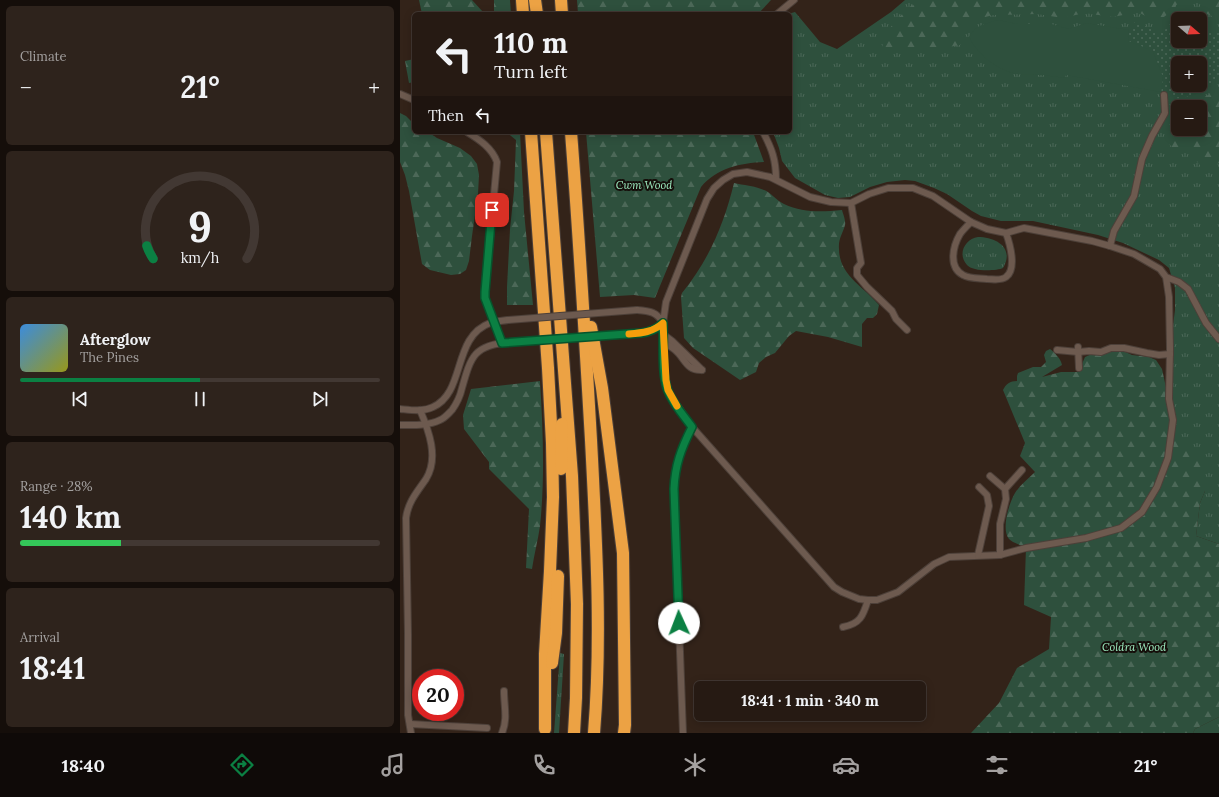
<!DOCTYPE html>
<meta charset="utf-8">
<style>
:root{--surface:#261a13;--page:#2e231c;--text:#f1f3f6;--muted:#a4a1a0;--line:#423833;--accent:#0b8043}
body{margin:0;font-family:Lora,serif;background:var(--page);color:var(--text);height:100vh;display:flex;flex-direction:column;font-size:15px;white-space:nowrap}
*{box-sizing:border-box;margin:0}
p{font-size:13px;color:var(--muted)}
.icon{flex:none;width:22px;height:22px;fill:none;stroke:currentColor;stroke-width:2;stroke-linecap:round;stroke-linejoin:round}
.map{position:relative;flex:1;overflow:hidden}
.panel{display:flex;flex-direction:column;gap:6px;padding:6px;background:#150e0a;width:400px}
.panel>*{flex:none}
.hud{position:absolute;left:12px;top:12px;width:380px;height:122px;border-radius:6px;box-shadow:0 2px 10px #0003,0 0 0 1px var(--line);background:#261a13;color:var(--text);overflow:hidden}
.needle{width:26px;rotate:109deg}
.tools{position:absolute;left:771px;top:12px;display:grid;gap:8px}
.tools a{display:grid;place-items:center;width:36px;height:36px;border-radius:6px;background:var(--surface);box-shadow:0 2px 10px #0003,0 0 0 1px var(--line);font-size:20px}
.speed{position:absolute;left:12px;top:669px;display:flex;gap:8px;font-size:20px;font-weight:700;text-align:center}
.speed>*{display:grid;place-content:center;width:52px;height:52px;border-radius:50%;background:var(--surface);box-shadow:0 2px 10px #0003,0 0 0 1px var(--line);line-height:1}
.speed .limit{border:6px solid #d22;background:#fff;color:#111}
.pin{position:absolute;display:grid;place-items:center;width:34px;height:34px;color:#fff;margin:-17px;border-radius:8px;box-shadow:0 2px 6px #0006}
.me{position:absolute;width:44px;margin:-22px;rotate:358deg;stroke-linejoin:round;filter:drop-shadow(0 0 3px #0008)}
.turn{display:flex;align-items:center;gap:14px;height:84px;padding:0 16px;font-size:18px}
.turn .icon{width:52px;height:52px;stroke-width:2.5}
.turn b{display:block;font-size:28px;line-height:34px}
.then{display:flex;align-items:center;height:38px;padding:0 16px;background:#0003;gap:8px;font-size:15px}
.big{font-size:30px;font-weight:800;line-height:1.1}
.panel .tile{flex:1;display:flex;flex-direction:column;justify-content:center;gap:6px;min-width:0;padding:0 14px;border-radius:6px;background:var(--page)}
.panel .dial{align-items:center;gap:0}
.dial svg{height:104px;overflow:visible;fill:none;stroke:var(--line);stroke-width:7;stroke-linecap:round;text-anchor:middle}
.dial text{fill:var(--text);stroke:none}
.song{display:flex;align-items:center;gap:12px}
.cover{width:48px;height:48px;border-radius:6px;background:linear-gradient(135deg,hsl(210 70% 55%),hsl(60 70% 35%))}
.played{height:4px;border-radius:2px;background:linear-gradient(90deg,var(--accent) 50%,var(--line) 50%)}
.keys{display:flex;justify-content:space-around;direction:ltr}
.heat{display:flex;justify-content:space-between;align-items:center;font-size:22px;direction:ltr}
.charge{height:6px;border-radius:3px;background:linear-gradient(90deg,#34c759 28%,var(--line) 0)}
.trip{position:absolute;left:294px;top:681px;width:232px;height:40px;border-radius:6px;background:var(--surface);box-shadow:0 2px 10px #0003,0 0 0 1px var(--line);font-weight:800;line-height:40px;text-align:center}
.tab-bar{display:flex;height:64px;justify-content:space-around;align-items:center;background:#0f0a08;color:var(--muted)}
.tab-bar .icon{width:28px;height:28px}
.tab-bar .selected{color:var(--accent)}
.tab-bar b{font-size:18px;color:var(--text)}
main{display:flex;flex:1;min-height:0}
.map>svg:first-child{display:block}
</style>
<main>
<section class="panel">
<div class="tile"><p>Climate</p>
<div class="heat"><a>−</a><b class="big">21°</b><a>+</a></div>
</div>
<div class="tile dial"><svg viewBox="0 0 100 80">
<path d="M14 69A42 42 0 1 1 86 69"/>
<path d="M14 69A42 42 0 0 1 9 59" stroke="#0b8043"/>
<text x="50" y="56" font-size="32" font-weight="700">9</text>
<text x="50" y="72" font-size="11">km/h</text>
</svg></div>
<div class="tile">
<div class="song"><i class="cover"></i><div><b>Afterglow</b><p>The Pines</p></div></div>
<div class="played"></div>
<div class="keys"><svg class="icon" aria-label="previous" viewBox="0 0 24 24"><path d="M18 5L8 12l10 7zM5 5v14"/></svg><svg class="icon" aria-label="pause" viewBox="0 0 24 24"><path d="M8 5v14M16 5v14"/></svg><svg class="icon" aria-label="next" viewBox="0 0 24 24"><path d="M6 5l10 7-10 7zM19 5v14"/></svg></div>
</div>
<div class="tile"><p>Range · 28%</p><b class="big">140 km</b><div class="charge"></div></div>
<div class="tile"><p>Arrival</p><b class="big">18:41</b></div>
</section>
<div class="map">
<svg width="819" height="733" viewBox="0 0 819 733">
<defs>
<pattern id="grass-tufts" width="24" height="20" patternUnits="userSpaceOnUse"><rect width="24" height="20" fill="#2e503d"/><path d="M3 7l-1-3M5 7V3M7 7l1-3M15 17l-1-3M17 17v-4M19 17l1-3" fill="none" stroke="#4c6858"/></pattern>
<pattern id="forest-firs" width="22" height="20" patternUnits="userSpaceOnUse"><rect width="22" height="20" fill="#2e503d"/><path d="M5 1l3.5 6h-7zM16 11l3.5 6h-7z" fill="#4c6858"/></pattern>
<pattern id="park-dots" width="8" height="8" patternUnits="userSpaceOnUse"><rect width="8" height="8" fill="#2e503d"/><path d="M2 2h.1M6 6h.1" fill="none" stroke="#4c6858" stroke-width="1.8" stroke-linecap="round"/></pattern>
</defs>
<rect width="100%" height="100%" fill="#332319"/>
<g fill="url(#grass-tufts)" fill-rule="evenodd">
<path d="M505 0H819V544L796 536 800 503 805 491 770 438V349L775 310V288L769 268 759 260 723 243 698 235 633 221H601L581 216 572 211 547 194 534 188 515 181 505 180 487 182 470 187 450 197 438 198 425 195 395 178 382 161 379 148 373 132H390V14H388L395 12 420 42 437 49 491 12ZM778 19H800V41H778ZM778 63H800V85H778ZM778 107H800V129H778Z"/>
<path d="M578 237C596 237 615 248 603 268 596 271 573 272 567 265 557 254 565 239 578 237Z"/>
<path d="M160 653 164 654 159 733H154Z"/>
<path d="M819 717V733H793L795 729Z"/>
</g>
<g fill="url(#forest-firs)">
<path d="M19 0H72L83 12 84 14H22Z"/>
<path d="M94 0H110L111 14H94Z"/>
<path d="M177 0H371L358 14H178Z"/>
<path d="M523 0 559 1 602 0H777V4L772 11 757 22 738 12 713 17 684 13 663 18 637 14 593 15 574 20 563 33 560 45 543 48 518 49 491 52 482 47 486 33 498 18 511 6Z"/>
<path d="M797 0H819V19L807 14Z"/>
<path d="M14 59V82L9 83 5 61Z"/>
<path d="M819 89V163L807 167 800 165 787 151H776L769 144 768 131 776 116 778 114V129H800V107H786Z"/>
<path d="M0 113 6 116 14 124V132H28L37 138 60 148 71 156 77 164 79 175 78 194 72 236 69 261 66 270 60 274 51 275 30 270 22 264 9 191 5 175 0 162Z"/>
<path d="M106 132H120L124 212 133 305H107V287L110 229 114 191 116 140Z"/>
<path d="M186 132H353L364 162C340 163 317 168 301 187L255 298 234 295 200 297Z"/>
<path d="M334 183C343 185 355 186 364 190 369 191 377 201 384 204 403 213 422 212 442 210 443 214 446 221 445 225 443 233 438 239 439 249 439 275 464 287 479 305L477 314 473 318H467L462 324V347L428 337 396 331 389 336 375 353 366 357 359 363 356 372 340 380 293 348 284 338 281 297 282 293C309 260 324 224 334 183Z"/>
<path d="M650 349C655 353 661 359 662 365L642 377 661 372H677L683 368 682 364 685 357 692 354 719 349 732 355 749 357 756 360 762 369 773 420 770 438 802 454 805 491 800 503 796 536 819 544V717L795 729 793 733H571L599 703 617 668 649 649 651 617 624 605 626 548C621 545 613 543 609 539 601 529 609 503 615 493 620 485 628 479 635 472L620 456 625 443 603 390C606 384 610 381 617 381V376L618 373 633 367H641L646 362 644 355 646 351Z"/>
<path d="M140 381C143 429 145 478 140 526 138 540 134 555 132 569L126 568 129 509 89 469V462L64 429 63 415 71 389Z"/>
</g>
<path fill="url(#park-dots)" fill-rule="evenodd" d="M735 22 754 29 759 33 778 22V41H800V30L813 31 819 33V79C810 85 786 101 776 98 771 97 766 94 761 92L763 77 748 49 728 41 729 30ZM778 63H800V85H778Z"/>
<path fill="#2e503d" d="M597 20 618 24H651L669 29 686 23 729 30 728 41 748 49H752L763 77 761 92 666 75 664 78C656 77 648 75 639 75 632 74 624 75 617 74 597 70 578 55 569 37 575 25 585 24 597 20Z"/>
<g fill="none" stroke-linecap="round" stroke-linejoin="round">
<defs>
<g id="service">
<path d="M377 14 394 0"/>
<path d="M0 94 14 100"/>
<path d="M67 132C80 140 92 148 97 162L85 292V298L102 343"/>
<path d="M363 132C372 149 376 160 376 179"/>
<path d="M451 203 461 263 457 268V275L467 287 492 311 496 319 507 330"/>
<path d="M571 222C567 226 563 230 560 234 553 246 548 267 563 275 570 279 579 278 587 279 593 279 601 281 606 277 617 269 610 244 606 233"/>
<path d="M710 246 714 231 734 196 742 159 752 136 765 113 764 95"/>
<path d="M766 277 769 297 770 349 769 399 773 420 768 458 757 487 742 512 721 528 686 538 626 548 600 555 549 557 534 564 498 592 477 600H468L459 599 442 592 434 587 292 427 272 398 268 390 264 369 263 323 266 302 307 199 314 188 323 180 333 174 347 172 370 177 410 197 431 202 451 203 469 194 488 188H513L533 196 571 222 587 229 606 233 624 228 692 241 710 246 734 254 760 269 766 277 779 282 788 289 806 323 819 339"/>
<path d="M237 310C250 311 257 312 263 323"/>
<path d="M241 333C250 332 257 329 263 323"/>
<path d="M264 335 272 341 302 370"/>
<path d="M264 343C268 345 272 347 275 350 285 358 286 371 302 370"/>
<path d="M678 347 679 368"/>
<path d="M657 350 678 352 689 351 701 352 711 348H724L747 353 759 355 770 354"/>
<path d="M0 409C11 410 23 412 33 407 66 392 52 337 90 323 96 321 102 321 108 320"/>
<path d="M0 425C13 425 28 426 40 420 45 418 48 414 52 410 57 403 60 397 62 388 71 356 74 345 110 342"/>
<path d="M590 476 605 489 606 499 600 524V555"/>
<path d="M605 489 622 470"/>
<path d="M578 555 589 506 587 495 579 487"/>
<path d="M443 627C460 624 463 616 468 600"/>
<path d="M10 724 87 728"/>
<path d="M11 733 8 715V634L6 518C8 502 17 492 26 479 39 458 29 431 20 410"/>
<path d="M102 733C108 719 104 706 104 691"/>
<path d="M283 733 274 489C275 465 281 449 292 427"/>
</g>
<g id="motorway">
<path d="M122 0 123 14"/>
<path d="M135 0 137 14"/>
<path d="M161 0 162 14"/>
<path d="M131 132 148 368 152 443 153 497 150 571 145 654V729"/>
<path d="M146 132 172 476 177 604 176 698 174 733"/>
<path d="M171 132C179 235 185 337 191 440 196 537 202 636 194 733"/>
<path d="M191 327 202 388 223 553 225 725 224 733"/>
<path d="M161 469 162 424"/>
<path d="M152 663 156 633 158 576"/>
</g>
</defs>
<use href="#service" stroke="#4d4039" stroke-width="8"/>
<use href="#motorway" stroke="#4d4039" stroke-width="14"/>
<use href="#service" stroke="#6d5a4f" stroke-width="6"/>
<use href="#motorway" stroke="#eca244" stroke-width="12"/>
<defs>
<g id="service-bridge">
<path d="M108 320 237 310"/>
<path d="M110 342 241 333"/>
</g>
</defs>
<use href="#service-bridge" stroke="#4d4039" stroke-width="8" stroke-linecap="butt"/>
<use href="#service-bridge" stroke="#6d5a4f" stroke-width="6"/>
</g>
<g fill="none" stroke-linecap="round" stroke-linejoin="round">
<defs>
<path id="route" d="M92 210 85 292V298L102 343 241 333C250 332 257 329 263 323 264 343 261 373 268 391 273 404 284 416 292 427 281 449 275 465 274 489L279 623"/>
</defs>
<use href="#route" stroke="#07532c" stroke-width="10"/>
<use href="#route" stroke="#0b8043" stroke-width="7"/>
<path stroke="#f59e0b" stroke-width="7" d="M229 334C242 333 253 332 263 323L266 380 268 390 277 406"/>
</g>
<g text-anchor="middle" stroke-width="4" stroke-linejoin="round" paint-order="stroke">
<g font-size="11" font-style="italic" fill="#9eedc1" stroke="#150e0a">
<text x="244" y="189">Cwm Wood</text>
<text x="734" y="651">Coldra Wood</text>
</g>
</g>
</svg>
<div class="tools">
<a><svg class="needle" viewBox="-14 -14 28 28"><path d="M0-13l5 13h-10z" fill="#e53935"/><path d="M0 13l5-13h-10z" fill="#a4a1a0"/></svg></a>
<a>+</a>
<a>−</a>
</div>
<div class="speed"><div class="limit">20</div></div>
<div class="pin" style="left:92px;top:210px;background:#d93025"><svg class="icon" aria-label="arrive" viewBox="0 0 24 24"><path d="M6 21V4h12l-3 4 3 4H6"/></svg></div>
<svg class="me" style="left:279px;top:623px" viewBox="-20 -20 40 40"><circle r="19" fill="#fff"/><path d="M0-13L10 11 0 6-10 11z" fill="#0b8043"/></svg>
<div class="trip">18:41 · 1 min · 340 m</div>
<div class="hud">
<div class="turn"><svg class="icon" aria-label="left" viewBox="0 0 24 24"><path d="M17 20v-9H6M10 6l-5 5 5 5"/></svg><div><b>110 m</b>Turn left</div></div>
<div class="then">Then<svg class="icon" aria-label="left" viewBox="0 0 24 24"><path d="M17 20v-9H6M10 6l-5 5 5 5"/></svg></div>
</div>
</div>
</main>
<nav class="tab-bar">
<b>18:40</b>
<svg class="icon selected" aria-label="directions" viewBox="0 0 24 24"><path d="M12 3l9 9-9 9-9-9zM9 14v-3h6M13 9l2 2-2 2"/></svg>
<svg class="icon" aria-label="music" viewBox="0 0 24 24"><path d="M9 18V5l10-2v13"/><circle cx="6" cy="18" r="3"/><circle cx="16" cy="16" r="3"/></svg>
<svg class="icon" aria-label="phone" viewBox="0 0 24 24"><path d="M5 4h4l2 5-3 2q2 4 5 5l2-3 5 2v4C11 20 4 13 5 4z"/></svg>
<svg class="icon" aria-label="climate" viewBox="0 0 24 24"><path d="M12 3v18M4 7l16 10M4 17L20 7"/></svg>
<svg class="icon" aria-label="car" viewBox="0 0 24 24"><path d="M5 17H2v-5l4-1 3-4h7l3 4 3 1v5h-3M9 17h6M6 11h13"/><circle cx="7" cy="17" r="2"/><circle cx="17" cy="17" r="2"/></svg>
<svg class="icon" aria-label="filters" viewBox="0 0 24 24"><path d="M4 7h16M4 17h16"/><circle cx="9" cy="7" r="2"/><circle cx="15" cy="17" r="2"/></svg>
<b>21°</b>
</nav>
